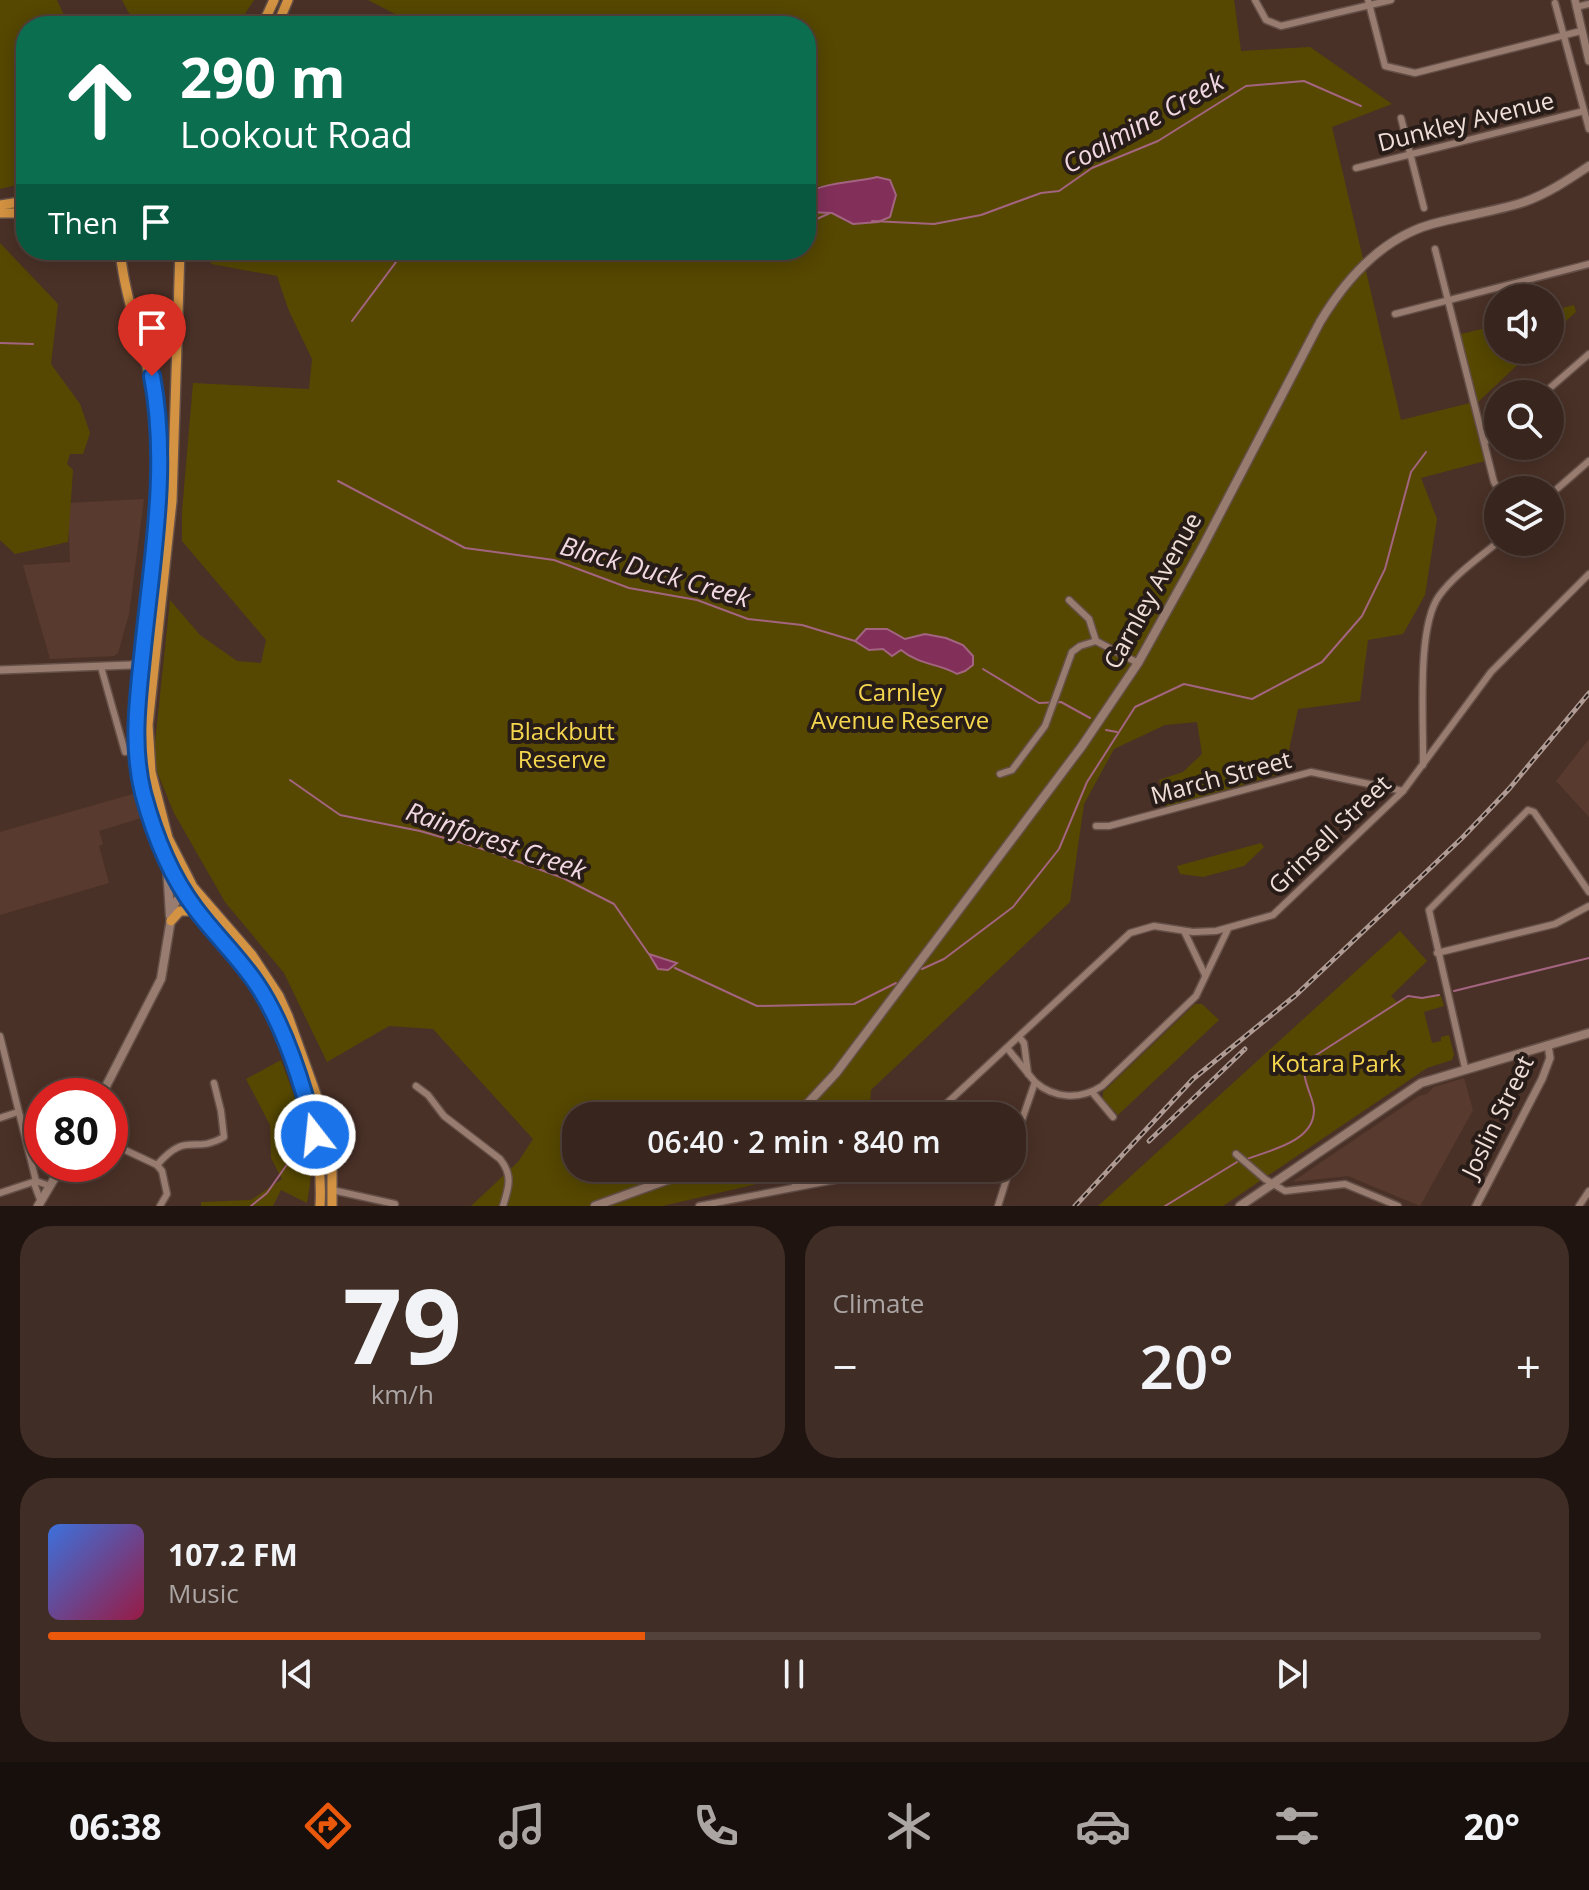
<!DOCTYPE html>
<meta charset="utf-8">
<style>
:root{--surface:#38251d;--page:#3f2d26;--text:#f1f3f6;--muted:#aba5a4;--line:#52423b;--accent:#ea580c}
body{margin:0;font-family:"Open Sans",sans-serif;background:var(--page);color:var(--text);height:100vh;display:flex;flex-direction:column;font-size:30px;white-space:nowrap}
*{box-sizing:border-box;margin:0}
p{font-size:26px;color:var(--muted)}
.icon{flex:none;width:44px;height:44px;fill:none;stroke:currentColor;stroke-width:2;stroke-linecap:round;stroke-linejoin:round}
.map{position:relative;height:1206px;overflow:hidden}
.panel{display:flex;flex-direction:column;gap:20px;padding:20px;background:#1f1410;flex:1}
.panel>*{flex:none}
.guide{position:absolute;left:16px;top:16px;width:800px;height:244px;border-radius:32px;box-shadow:0 4px 20px #0003,0 0 0 2px var(--line);background:#0b6e4f;color:#fff;overflow:hidden}
.tools{position:absolute;left:1484px;top:284px;display:grid;gap:16px}
.tools a{display:grid;place-items:center;width:80px;height:80px;border-radius:50%;background:var(--surface);box-shadow:0 4px 20px #0003,0 0 0 2px var(--line);font-size:40px}
.speed{position:absolute;left:24px;top:1078px;display:flex;gap:16px;font-size:40px;font-weight:700;text-align:center}
.speed>*{display:grid;place-content:center;width:104px;height:104px;border-radius:50%;background:var(--surface);box-shadow:0 4px 20px #0003,0 0 0 2px var(--line);line-height:1}
.speed .limit{border:12px solid #d22;background:#fff;color:#111}
.pin{position:absolute;display:grid;place-items:center;width:68px;height:68px;color:#fff;margin:-82px -34px;border-radius:50% 50% 50% 0;rotate:-45deg;box-shadow:0 0 8px #0007}
.pin .icon{rotate:45deg}
.me{position:absolute;width:88px;margin:-44px;rotate:344deg;stroke-linejoin:round;filter:drop-shadow(0 0 6px #0008)}
.turn{display:flex;align-items:center;gap:28px;height:168px;padding:0 32px;font-size:36px}
.turn .icon{width:104px;height:104px;stroke-width:2.5}
.turn b{display:block;font-size:56px;line-height:68px}
.then{display:flex;align-items:center;height:76px;padding:0 32px;background:#0003;gap:16px;font-size:30px}
.big{font-size:60px;font-weight:600;line-height:1.1}
.panel .tile{flex:1;display:flex;flex-direction:column;justify-content:center;gap:12px;min-width:0;padding:0 28px;border-radius:32px;background:var(--page)}
.panel .dial{align-items:center;gap:0}
.dial b{font-size:104px;line-height:1}
.song{display:flex;align-items:center;gap:24px}
.cover{width:96px;height:96px;border-radius:12px;background:linear-gradient(135deg,hsl(220 70% 55%),hsl(340 70% 35%))}
.played{height:8px;border-radius:4px;background:linear-gradient(90deg,var(--accent) 40%,var(--line) 40%)}
.keys{display:flex;justify-content:space-around;direction:ltr}
.heat{display:flex;justify-content:space-between;align-items:center;font-size:44px;direction:ltr}
.panel .tiles{flex:1;display:grid;gap:20px;grid-template-columns:1fr 1fr}
.tile:last-child{grid-column:span 2}
.trip{position:absolute;left:562px;top:1102px;width:464px;height:80px;border-radius:32px;background:var(--surface);box-shadow:0 4px 20px #0003,0 0 0 2px var(--line);font-weight:600;line-height:80px;text-align:center}
.tabs{display:flex;height:128px;justify-content:space-around;align-items:center;background:#160f0c;color:var(--muted)}
.tabs .icon{width:56px;height:56px}
.tabs .selected{color:var(--accent)}
.tabs b{font-size:36px;color:var(--text)}
.map>svg:first-child{display:block}
</style>
<div class="map">
<svg width="1589" height="1206" viewBox="0 0 1589 1206">
<rect width="100%" height="100%" fill="#4a3127"/>
<g fill="#593a2e">
<path d="M144 499 129 614 118 653 114 656 50 659 23 565 70 562 68 503Z"/>
<path d="M1589 739V817L1556 781Z"/>
<path d="M133 794 141 818 99 831 103 844 99 846 109 883 0 915V832Z"/>
<path d="M1464 1078 1473 1110 1420 1206 1348 1176 1292 1182 1419 1096 1427 1094 1434 1087Z"/>
</g>
<g fill="#564800" fill-rule="evenodd">
<path d="M0 0H57L69 26H26V183L0 189Z"/>
<path d="M122 0H254L237 26H150L129 13Z"/>
<path d="M368 0H1234L1241 51 1310 47 1392 104 1332 127 1401 420 1474 402 1457 335 1498 325V350H1533L1475 405 1489 460 1421 478 1437 519 1425 595 1403 634 1368 640 1360 701 1298 709 1284 773 1166 807 1159 780 1183 772 1202 754 1197 722 1165 725 1114 749 1084 804 1070 902 871 1090 869 1116H576V1168H824L663 1206H471L518 1162 533 1139 433 1029 389 1026 327 1062 284 973 225 902 174 813 153 762 170 600 200 635 237 661 261 663 266 640 182 541V512L193 383 309 389 312 359 289 311 277 276 211 264 213 250H806V212L832 213 848 223 890 180C866 175 842 188 817 186L806 199V26H406L399 16ZM887 629 905 639 925 634 946 638 963 645 973 656 957 674C941 663 919 665 900 650L892 656 883 649Z"/>
<path d="M0 243 58 304 51 364 80 404 90 433 83 454H70L67 464 73 470 68 542 15 554 0 540Z"/>
<path d="M1574 305 1576 312 1550 335V311Z"/>
<path d="M1261 843 1264 847 1244 866 1203 877 1180 874 1177 866Z"/>
<path d="M1400 931 1427 961 1391 996 1397 1002C1411 996 1426 998 1441 996L1444 1006 1424 1012 1432 1043 1441 1041V1037L1449 1035 1454 1055 1452 1060 1427 1068 1223 1206H1098Z"/>
<path d="M1195 1004H1202L1219 1020 1118 1115 1103 1099V1092Z"/>
<path d="M281 1060C293 1094 308 1128 311 1164 312 1177 309 1190 307 1203L281 1190 273 1206H201V1202L251 1200 282 1179 271 1158 270 1125 246 1079Z"/>
</g>
<g fill="#82305a" stroke="#a36480" stroke-width="2">
<path d="M877 177 890 180 896 195 890 217 878 222 853 224 832 213 806 212 808 193C821 183 858 182 877 177Z"/>
<path d="M866 629H887L905 639 925 634 946 638 963 645 973 656V665L965 671 957 674C941 664 919 665 901 650L892 656 883 649 869 650 855 641Z"/>
<path d="M649 954 677 963 668 970 658 969Z"/>
</g>
<g fill="none" stroke-linecap="round" stroke-linejoin="round">
<g stroke="#a36480" stroke-width="2">
<path d="M872 221 934 224 981 215 1041 193 1059 191 1092 168 1158 141 1246 86 1304 81 1361 106"/>
<path d="M806 224 830 213"/>
<path d="M352 321 405 250"/>
<path d="M0 343 33 344"/>
<path d="M338 481 465 548 554 560 629 588 697 600 748 619 802 625 855 641"/>
<path d="M983 669 1039 703 1061 702 1090 718"/>
<path d="M1106 730 1117 732"/>
<path d="M290 780 340 815 420 831 486 850 563 878 614 904 648 953"/>
<path d="M675 968 757 1006 854 1004 896 983"/>
<path d="M922 969 944 959 1013 907 1059 849 1087 782 1135 707 1184 684 1252 699 1322 662 1362 616 1385 569 1411 472 1426 452"/>
<path d="M1454 991 1589 958"/>
<path d="M1247 1159C1270 1150 1314 1142 1314 1110 1314 1102 1309 1093 1307 1085 1304 1076 1303 1070 1307 1061L1408 996 1422 998 1439 995"/>
<path d="M251 1206 267 1193 288 1163"/>
<path d="M1165 1206 1237 1162"/>
</g>
<defs>
<g id="minor">
<path d="M1255 0 1266 20 1281 26 1391 0"/>
<path d="M1368 0 1385 66 1415 73 1581 31"/>
<path d="M1555 3 1589 129"/>
<path d="M1576 7 1589 4"/>
<path d="M1401 118 1424 208"/>
<path d="M1356 168 1584 111"/>
<path d="M1435 249 1494 482 1499 490"/>
<path d="M1395 314 1589 264"/>
<path d="M1543 394 1589 354"/>
<path d="M1484 442 1498 434"/>
<path d="M1550 495 1589 461"/>
<path d="M1069 600 1089 619 1096 641"/>
<path d="M101 667 125 752"/>
<path d="M1423 765C1424 724 1416 628 1439 596 1454 575 1479 558 1498 542"/>
<path d="M1000 774 1012 770 1045 726 1072 652 1080 646 1096 641 1138 663"/>
<path d="M1096 826H1109L1311 772 1403 791"/>
<path d="M1184 931 1205 975"/>
<path d="M1437 953 1555 924 1589 906"/>
<path d="M0 1036 36 1181 35 1186 41 1202"/>
<path d="M1019 1037 1024 1043 1028 1074"/>
<path d="M1007 1048 1035 1082 1012 1149"/>
<path d="M1465 1068 1429 910 1528 810 1534 812 1589 892"/>
<path d="M1035 1082C1055 1099 1080 1100 1102 1086L1196 996 1228 929"/>
<path d="M416 1086 428 1095 444 1116 500 1159C513 1175 509 1187 503 1206"/>
<path d="M1092 1092 1113 1117"/>
<path d="M933 1116 1130 933 1154 926 1193 932 1216 931 1273 915 1403 791 1491 672 1589 574"/>
<path d="M0 1118 18 1112"/>
<path d="M110 1143 157 1165C187 1130 193 1155 224 1137L221 1111 214 1083"/>
<path d="M1236 1154 1265 1179 1285 1191 1345 1184 1398 1206"/>
<path d="M157 1165 162 1171 167 1194 160 1206"/>
<path d="M778 1168 798 1186"/>
<path d="M332 1190 395 1204"/>
<path d="M0 1193 36 1181 50 1186"/>
<path d="M699 1206 871 1173 876 1168"/>
<path d="M998 1206 1010 1168"/>
<path d="M1579 1206 1589 1191"/>
</g>
<g id="tertiary">
<path d="M1575 0 1589 61"/>
<path d="M0 670 131 665 145 661 156 650"/>
<path d="M1476 1206 1542 1079 1550 1058 1548 1045"/>
</g>
<g id="secondary">
<path d="M167 866 170 916"/>
<path d="M101 1096 161 979 173 907 177 900 193 887"/>
<path d="M796 1116 836 1073 1082 746 1138 663 1202 548 1320 322C1347 277 1386 234 1440 222 1468 215 1496 211 1524 202 1547 194 1568 180 1589 166"/>
<path d="M38 1206 63 1164"/>
<path d="M595 1206 700 1168"/>
<path d="M1240 1206 1421 1083 1589 1033"/>
</g>
<g id="trunk">
<path d="M262 26 274 0"/>
<path d="M277 26 288 0"/>
<path d="M0 205 26 201"/>
<path d="M0 213H26"/>
<path d="M120 250C126 315 157 372 159 439 161 508 150 580 143 649 138 698 131 745 143 793 152 828 164 864 184 894 205 926 234 951 256 983 272 1006 282 1033 291 1059 309 1108 323 1154 320 1206"/>
<path d="M180 250 172 501 148 725 151 772 168 838 193 887 252 955 279 996 288 1016 322 1111 329 1137 332 1160V1206"/>
<path d="M171 921 180 911H196"/>
</g>
</defs>
<use href="#minor" stroke="#655048" stroke-width="9"/>
<use href="#tertiary" stroke="#655048" stroke-width="10"/>
<use href="#secondary" stroke="#655048" stroke-width="11"/>
<use href="#trunk" stroke="#655048" stroke-width="12"/>
<use href="#minor" stroke="#997c70" stroke-width="6"/>
<use href="#tertiary" stroke="#997c70" stroke-width="7"/>
<use href="#secondary" stroke="#997c70" stroke-width="8"/>
<use href="#trunk" stroke="#d49342" stroke-width="9"/>
<defs>
<g id="rail">
<path d="M1149 1141 1245 1049"/>
<path d="M1075 1206 1193 1079 1296 995 1462 838 1509 789 1589 693"/>
</g>
</defs>
<use href="#rail" stroke="#af9b93" stroke-width="5"/>
<use href="#rail" stroke="#271c17" stroke-width="2" stroke-dasharray="6" stroke-linecap="butt"/>
</g>
<g fill="none" stroke-linecap="round" stroke-linejoin="round">
<defs>
<path id="route" d="M152 376C169 465 152 560 143 648 138 697 131 745 143 793 154 834 169 874 195 908 214 934 238 956 256 983 284 1024 304 1087 315 1135"/>
</defs>
<use href="#route" stroke="#114b97" stroke-width="20"/>
<use href="#route" stroke="#1a73e8" stroke-width="14"/>
</g>
<g text-anchor="middle" stroke-width="8" stroke-linejoin="round" paint-order="stroke">
<g font-size="24" fill="#f0dfd9" stroke="#271c17">
<text transform="translate(1466 122) rotate(-14)" y="8">Dunkley Avenue</text>
<text transform="translate(1153 591) rotate(-61)" y="8">Carnley Avenue</text>
<text transform="translate(1221 778) rotate(-15)" y="8">March Street</text>
<text transform="translate(1330 835) rotate(-44)" y="8">Grinsell Street</text>
<text transform="translate(1498 1117) rotate(-64)" y="8">Joslin Street</text>
</g>
<g font-size="24" fill="#f5d64f" stroke="#271c17">
<text x="900" y="701">Carnley<tspan x="900" dy="28">Avenue Reserve</tspan></text>
<text x="562" y="740">Blackbutt<tspan x="562" dy="28">Reserve</tspan></text>
<text x="1336" y="1072">Kotara Park</text>
</g>
<g font-size="26" font-style="italic" fill="#f1d8e2" stroke="#271c17">
<text transform="translate(1143 123) rotate(-29)" y="9">Coalmine Creek</text>
<text transform="translate(655 572) rotate(16)" y="9">Black Duck Creek</text>
<text transform="translate(496 841) rotate(19)" y="9">Rainforest Creek</text>
</g>
</g>
</svg>
<div class="tools">
<a><svg class="icon" aria-label="sound" viewBox="0 0 24 24"><path d="M4 9h4l5-4v14l-5-4H4zM17 9q2 3 0 6"/></svg></a>
<a><svg class="icon" aria-label="search" viewBox="0 0 24 24"><circle cx="10" cy="10" r="6"/><path d="M15 15l6 6"/></svg></a>
<a><svg class="icon" aria-label="layers" viewBox="0 0 24 24"><path d="M12 4l9 5-9 5-9-5zM3 14l9 5 9-5"/></svg></a>
</div>
<div class="speed"><div class="limit">80</div></div>
<div class="pin" style="left:152px;top:376px;background:#d93025"><svg class="icon" aria-label="arrive" viewBox="0 0 24 24"><path d="M6 21V4h12l-3 4 3 4H6"/></svg></div>
<svg class="me" style="left:315px;top:1135px" viewBox="-20 -20 40 40"><circle r="17" fill="#1a73e8" stroke="#fff" stroke-width="3"/><path d="M0-11L8 9 0 5-8 9z" fill="#fff"/></svg>
<div class="trip">06:40 · 2 min · 840 m</div>
<div class="guide">
<div class="turn"><svg class="icon" aria-label="ahead" viewBox="0 0 24 24"><path d="M12 20V5M6 11l6-6 6 6"/></svg><div><b>290 m</b>Lookout Road</div></div>
<div class="then">Then<svg class="icon" aria-label="arrive" viewBox="0 0 24 24"><path d="M6 21V4h12l-3 4 3 4H6"/></svg></div>
</div>
</div>
<section class="panel">
<div class="tiles">
<div class="tile dial"><b>79</b><p>km/h</p></div>
<div class="tile"><p>Climate</p>
<div class="heat"><a>−</a><b class="big">20°</b><a>+</a></div>
</div>
<div class="tile">
<div class="song"><i class="cover"></i><div><b>107.2 FM</b><p>Music</p></div></div>
<div class="played"></div>
<div class="keys"><svg class="icon" aria-label="previous" viewBox="0 0 24 24"><path d="M18 5L8 12l10 7zM5 5v14"/></svg><svg class="icon" aria-label="pause" viewBox="0 0 24 24"><path d="M8 5v14M16 5v14"/></svg><svg class="icon" aria-label="next" viewBox="0 0 24 24"><path d="M6 5l10 7-10 7zM19 5v14"/></svg></div>
</div>
</div>
</section>
<nav class="tabs">
<b>06:38</b>
<svg class="icon selected" aria-label="directions" viewBox="0 0 24 24"><path d="M12 3l9 9-9 9-9-9zM9 14v-3h6M13 9l2 2-2 2"/></svg>
<svg class="icon" aria-label="music" viewBox="0 0 24 24"><path d="M9 18V5l10-2v13"/><circle cx="6" cy="18" r="3"/><circle cx="16" cy="16" r="3"/></svg>
<svg class="icon" aria-label="phone" viewBox="0 0 24 24"><path d="M5 4h4l2 5-3 2q2 4 5 5l2-3 5 2v4C11 20 4 13 5 4z"/></svg>
<svg class="icon" aria-label="climate" viewBox="0 0 24 24"><path d="M12 3v18M4 7l16 10M4 17L20 7"/></svg>
<svg class="icon" aria-label="car" viewBox="0 0 24 24"><path d="M5 17H2v-5l4-1 3-4h7l3 4 3 1v5h-3M9 17h6M6 11h13"/><circle cx="7" cy="17" r="2"/><circle cx="17" cy="17" r="2"/></svg>
<svg class="icon" aria-label="filters" viewBox="0 0 24 24"><path d="M4 7h16M4 17h16"/><circle cx="9" cy="7" r="2"/><circle cx="15" cy="17" r="2"/></svg>
<b>20°</b>
</nav>
